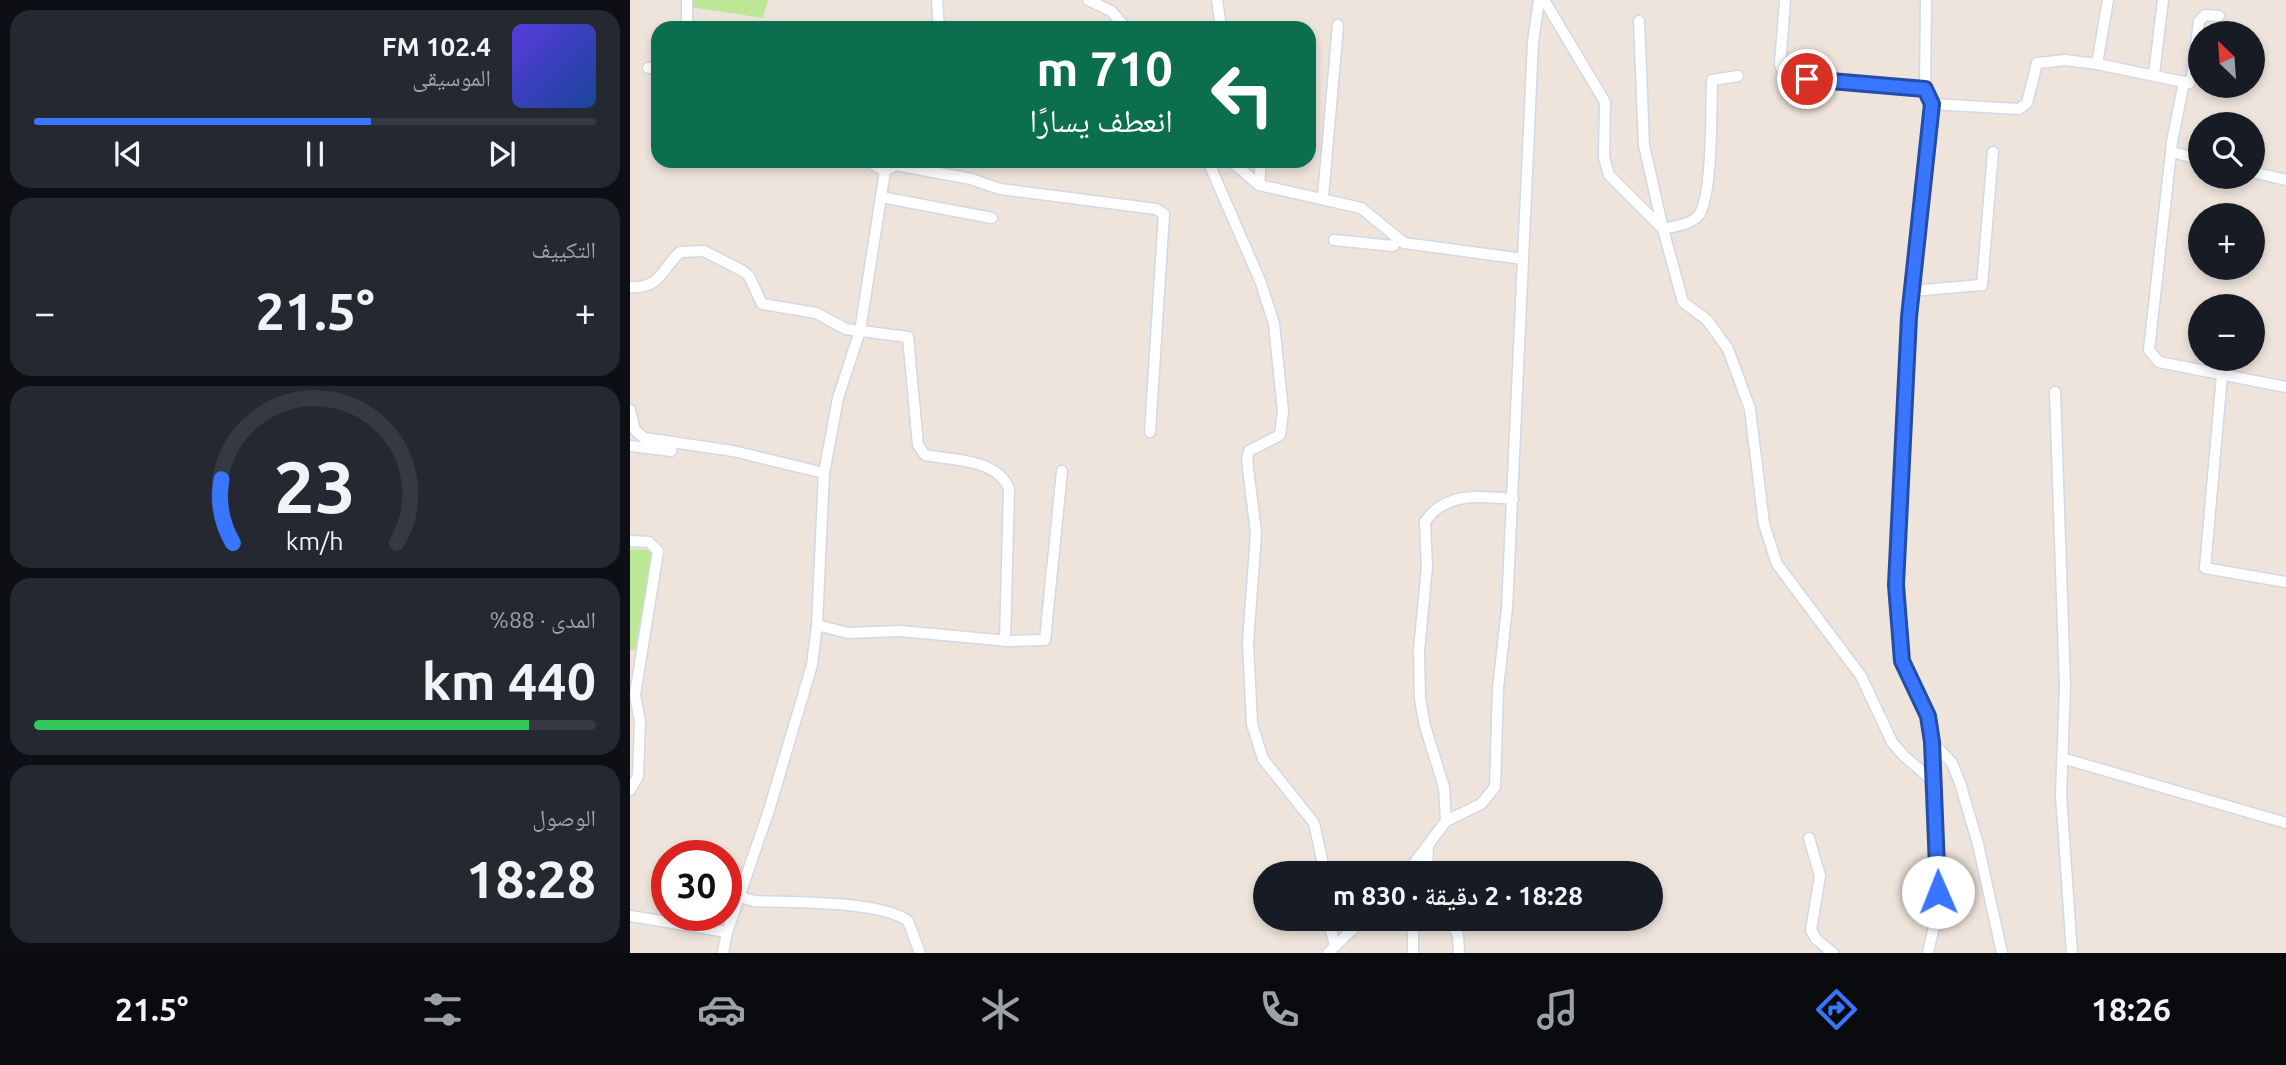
<!DOCTYPE html>
<html lang="ar">
<meta charset="utf-8">
<style>
:root{--surface:#171b24;--page:#242831;--text:#f1f3f6;--muted:#9ea1a6;--line:#363941;--accent:#3876ff}
body{margin:0;font-family:Ubuntu,"Noto Naskh Arabic",sans-serif;background:var(--page);color:var(--text);direction:rtl;height:100vh;display:flex;flex-direction:column;font-size:26px;white-space:nowrap}
*{box-sizing:border-box;margin:0}
p{font-size:23px;color:var(--muted)}
.icon{flex:none;width:38px;height:38px;fill:none;stroke:currentColor;stroke-width:2;stroke-linecap:round;stroke-linejoin:round}
.map{position:relative;flex:1;overflow:hidden;direction:ltr}
.side{display:flex;flex-direction:column;gap:10px;padding:10px;background:#0d0f14;width:630px}
.side>*{flex:none}
.banner{position:absolute;left:21px;top:21px;width:665px;height:147px;border-radius:21px;box-shadow:0 4px 10px #0003;direction:rtl;background:#0b6e4f;color:#fff;overflow:hidden}
.needle{width:46px;rotate:335deg}
.tools{position:absolute;left:1558px;top:21px;display:grid;gap:14px}
.tools a{display:grid;place-items:center;width:77px;height:77px;border-radius:50%;background:var(--surface);box-shadow:0 4px 10px #0003;font-size:35px}
.speed{position:absolute;left:21px;top:840px;display:flex;gap:14px;font-size:35px;font-weight:700;text-align:center}
.speed>*{display:grid;place-content:center;width:91px;height:91px;border-radius:50%;background:var(--surface);box-shadow:0 4px 10px #0003;line-height:1}
.speed .limit{border:10px solid #d22;background:#fff;color:#111}
.pin{position:absolute;display:grid;place-items:center;width:60px;height:60px;color:#fff;margin:-30px;border:4px solid #fff;border-radius:50%;box-shadow:0 2px 7px #0007}
.me{position:absolute;width:77px;margin:-38px;rotate:359deg;stroke-linejoin:round;filter:drop-shadow(0 0 5px #0008)}
.turn{display:flex;align-items:center;gap:24px;height:147px;padding:0 28px;font-size:32px}
.turn .icon{width:91px;height:91px;stroke-width:2.5}
.turn b{display:block;font-size:49px;line-height:60px}
.big{font-size:52px;font-weight:600;line-height:1.1}
.side .widget{flex:1;display:flex;flex-direction:column;justify-content:center;gap:10px;min-width:0;padding:0 24px;border-radius:21px;background:var(--page)}
.side .dial{align-items:center;gap:0}
.dial svg{height:182px;overflow:visible;fill:none;stroke:var(--line);stroke-width:7;stroke-linecap:round;text-anchor:middle}
.dial text{fill:var(--text);stroke:none}
.song{display:flex;align-items:center;gap:21px}
.cover{width:84px;height:84px;border-radius:10px;background:linear-gradient(135deg,hsl(250 70% 55%),hsl(220 70% 35%))}
.played{height:7px;border-radius:4px;background:linear-gradient(90deg,var(--accent) 60%,var(--line) 60%)}
.keys{display:flex;justify-content:space-around;direction:ltr}
.heat{display:flex;justify-content:space-between;align-items:center;font-size:38px;direction:ltr}
.charge{height:10px;border-radius:5px;background:linear-gradient(90deg,#34c759 88%,var(--line) 0)}
.trip{position:absolute;left:623px;top:861px;width:410px;height:70px;border-radius:35px;background:var(--surface);box-shadow:0 4px 10px #0003;font-weight:600;line-height:70px;text-align:center;direction:rtl}
.tabs{display:flex;height:112px;justify-content:space-around;align-items:center;background:#090b0e;color:var(--muted)}
.tabs .icon{width:49px;height:49px}
.tabs .active{color:var(--accent)}
.tabs b{font-size:32px;color:var(--text)}
main{display:flex;flex:1;min-height:0}
.map>svg:first-child{display:block}
</style>
<main>
<div class="map">
<svg width="1656" height="953" viewBox="0 0 1656 953">
<rect width="100%" height="100%" fill="#eee4dc"/>
<g fill="#bce796">
<path d="M60 0H138L133 18 60 7Z"/>
<path d="M0 549 24 550 5 650H0Z"/>
</g>
<g fill="none" stroke-linecap="round" stroke-linejoin="round">
<defs>
<g id="minor">
<path d="M307 0 309 28"/>
<path d="M458 0 481 11 496 28"/>
<path d="M587 0 591 28"/>
<path d="M914 0 975 102 974 157 979 175 1033 229 1053 302 1077 320 1098 349 1120 409 1134 524 1147 564 1231 676 1262 742 1274 756 1302 780"/>
<path d="M1155 0 1150 65 1156 77 1295 89"/>
<path d="M1296 0 1295 89 1302 104 1301 120 1279 317 1266 585 1272 661 1298 716 1302 742"/>
<path d="M1478 0 1467 64 1554 82"/>
<path d="M1009 21 1014 145 1033 229C1044 226 1060 225 1068 216 1083 199 1081 106 1082 80L1108 76"/>
<path d="M57 28V0"/>
<path d="M18 68 28 67"/>
<path d="M1524 74 1533 0"/>
<path d="M1302 104 1389 109 1397 103 1407 63 1435 60 1467 64"/>
<path d="M1541 152 1519 350 1529 362 1656 387"/>
<path d="M1570 159 1541 152 1542 142 1554 82 1559 83 1562 76 1569 21 1575 15 1589 16"/>
<path d="M237 161 255 171"/>
<path d="M578 161 631 283 644 324 653 411 650 435 619 451 617 460 626 533 618 643 622 724 633 759 684 823 695 873"/>
<path d="M601 161 629 185 731 208 774 243 893 259"/>
<path d="M266 165 341 179 370 189 526 209 534 214 520 432"/>
<path d="M1622 172 1656 180"/>
<path d="M629 185 631 161"/>
<path d="M251 197 362 218"/>
<path d="M693 197 708 25"/>
<path d="M704 240 763 246 768 239"/>
<path d="M0 287C30 289 31 270 50 252L74 251 113 271 119 276 132 304 186 313 216 329 278 337 288 445 295 455C322 460 368 459 379 489L375 641"/>
<path d="M1281 291 1352 285 1363 152"/>
<path d="M1592 375 1575 568 1656 582"/>
<path d="M1425 392 1435 687 1431 795 1442 953"/>
<path d="M0 410 5 430 14 438 103 451 194 473"/>
<path d="M0 446 41 451 42 444"/>
<path d="M0 541 19 542 28 551 5 695 10 722 8 776 0 790"/>
<path d="M187 625 218 633 270 631 379 641 415 640 432 471"/>
<path d="M1432 758 1656 823"/>
<path d="M816 821 814 787 795 726 790 699 789 650 797 567 795 522C815 491 852 496 883 499"/>
<path d="M1179 838 1190 876 1181 930 1186 939 1203 953"/>
<path d="M777 873 816 821 851 804 865 787 868 688 877 608 903 42 909 0"/>
<path d="M797 873 798 846"/>
<path d="M108 896 124 901C161 903 250 900 278 921L290 953"/>
<path d="M0 916 97 932"/>
<path d="M698 919 705 945"/>
<path d="M783 919V953"/>
<path d="M819 919 828 935 829 953"/>
<path d="M93 953 97 932 139 810 182 665 187 625 194 473 208 398 230 331 255 171 273 161"/>
<path d="M698 953 733 919"/>
<path d="M1298 953 1308 908 1302 742 1322 763 1330 783 1348 844 1372 953"/>
</g>
</defs>
<use href="#minor" stroke="#d2d8e4" stroke-width="13"/>
<use href="#minor" stroke="#fff" stroke-width="10"/>
</g>
<g fill="none" stroke-linecap="round" stroke-linejoin="round">
<defs>
<path id="route" d="M1177 79 1295 89 1302 104 1279 317 1266 585 1272 661 1298 716 1302 742 1308 892"/>
</defs>
<use href="#route" stroke="#244da6" stroke-width="18"/>
<use href="#route" stroke="#3876ff" stroke-width="12"/>
</g>
</svg>
<div class="tools">
<a><svg class="needle" viewBox="-14 -14 28 28"><path d="M0-13l5 13h-10z" fill="#e53935"/><path d="M0 13l5-13h-10z" fill="#9ea1a6"/></svg></a>
<a><svg class="icon" aria-label="search" viewBox="0 0 24 24"><circle cx="10" cy="10" r="6"/><path d="M15 15l6 6"/></svg></a>
<a>+</a>
<a>−</a>
</div>
<div class="speed"><div class="limit">30</div></div>
<div class="pin" style="left:1177px;top:79px;background:#d93025"><svg class="icon" aria-label="arrive" viewBox="0 0 24 24"><path d="M6 21V4h12l-3 4 3 4H6"/></svg></div>
<svg class="me" style="left:1308px;top:892px" viewBox="-20 -20 40 40"><circle r="19" fill="#fff"/><path d="M0-13L10 11 0 6-10 11z" fill="#3876ff"/></svg>
<div class="trip">18:28 · 2 دقيقة · 830 m</div>
<div class="banner">
<div class="turn"><svg class="icon" aria-label="left" viewBox="0 0 24 24"><path d="M17 20v-9H6M10 6l-5 5 5 5"/></svg><div><b>710 m</b>انعطف يسارًا</div></div>
</div>
</div>
<section class="side">
<div class="widget">
<div class="song"><i class="cover"></i><div><b>102.4 FM</b><p>الموسيقى</p></div></div>
<div class="played"></div>
<div class="keys"><svg class="icon" aria-label="previous" viewBox="0 0 24 24"><path d="M18 5L8 12l10 7zM5 5v14"/></svg><svg class="icon" aria-label="pause" viewBox="0 0 24 24"><path d="M8 5v14M16 5v14"/></svg><svg class="icon" aria-label="next" viewBox="0 0 24 24"><path d="M6 5l10 7-10 7zM19 5v14"/></svg></div>
</div>
<div class="widget"><p>التكييف</p>
<div class="heat"><a>−</a><b class="big">21.5°</b><a>+</a></div>
</div>
<div class="widget dial"><svg viewBox="0 0 100 80">
<path d="M14 69A42 42 0 1 1 86 69"/>
<path d="M14 69A42 42 0 0 1 9 41" stroke="#3876ff"/>
<text x="50" y="56" font-size="32" font-weight="700">23</text>
<text x="50" y="72" font-size="11">km/h</text>
</svg></div>
<div class="widget"><p>المدى · 88%</p><b class="big">440 km</b><div class="charge"></div></div>
<div class="widget"><p>الوصول</p><b class="big">18:28</b></div>
</section>
</main>
<nav class="tabs">
<b>18:26</b>
<svg class="icon active" aria-label="directions" viewBox="0 0 24 24"><path d="M12 3l9 9-9 9-9-9zM9 14v-3h6M13 9l2 2-2 2"/></svg>
<svg class="icon" aria-label="music" viewBox="0 0 24 24"><path d="M9 18V5l10-2v13"/><circle cx="6" cy="18" r="3"/><circle cx="16" cy="16" r="3"/></svg>
<svg class="icon" aria-label="phone" viewBox="0 0 24 24"><path d="M5 4h4l2 5-3 2q2 4 5 5l2-3 5 2v4C11 20 4 13 5 4z"/></svg>
<svg class="icon" aria-label="climate" viewBox="0 0 24 24"><path d="M12 3v18M4 7l16 10M4 17L20 7"/></svg>
<svg class="icon" aria-label="car" viewBox="0 0 24 24"><path d="M5 17H2v-5l4-1 3-4h7l3 4 3 1v5h-3M9 17h6M6 11h13"/><circle cx="7" cy="17" r="2"/><circle cx="17" cy="17" r="2"/></svg>
<svg class="icon" aria-label="filters" viewBox="0 0 24 24"><path d="M4 7h16M4 17h16"/><circle cx="9" cy="7" r="2"/><circle cx="15" cy="17" r="2"/></svg>
<b>21.5°</b>
</nav>
